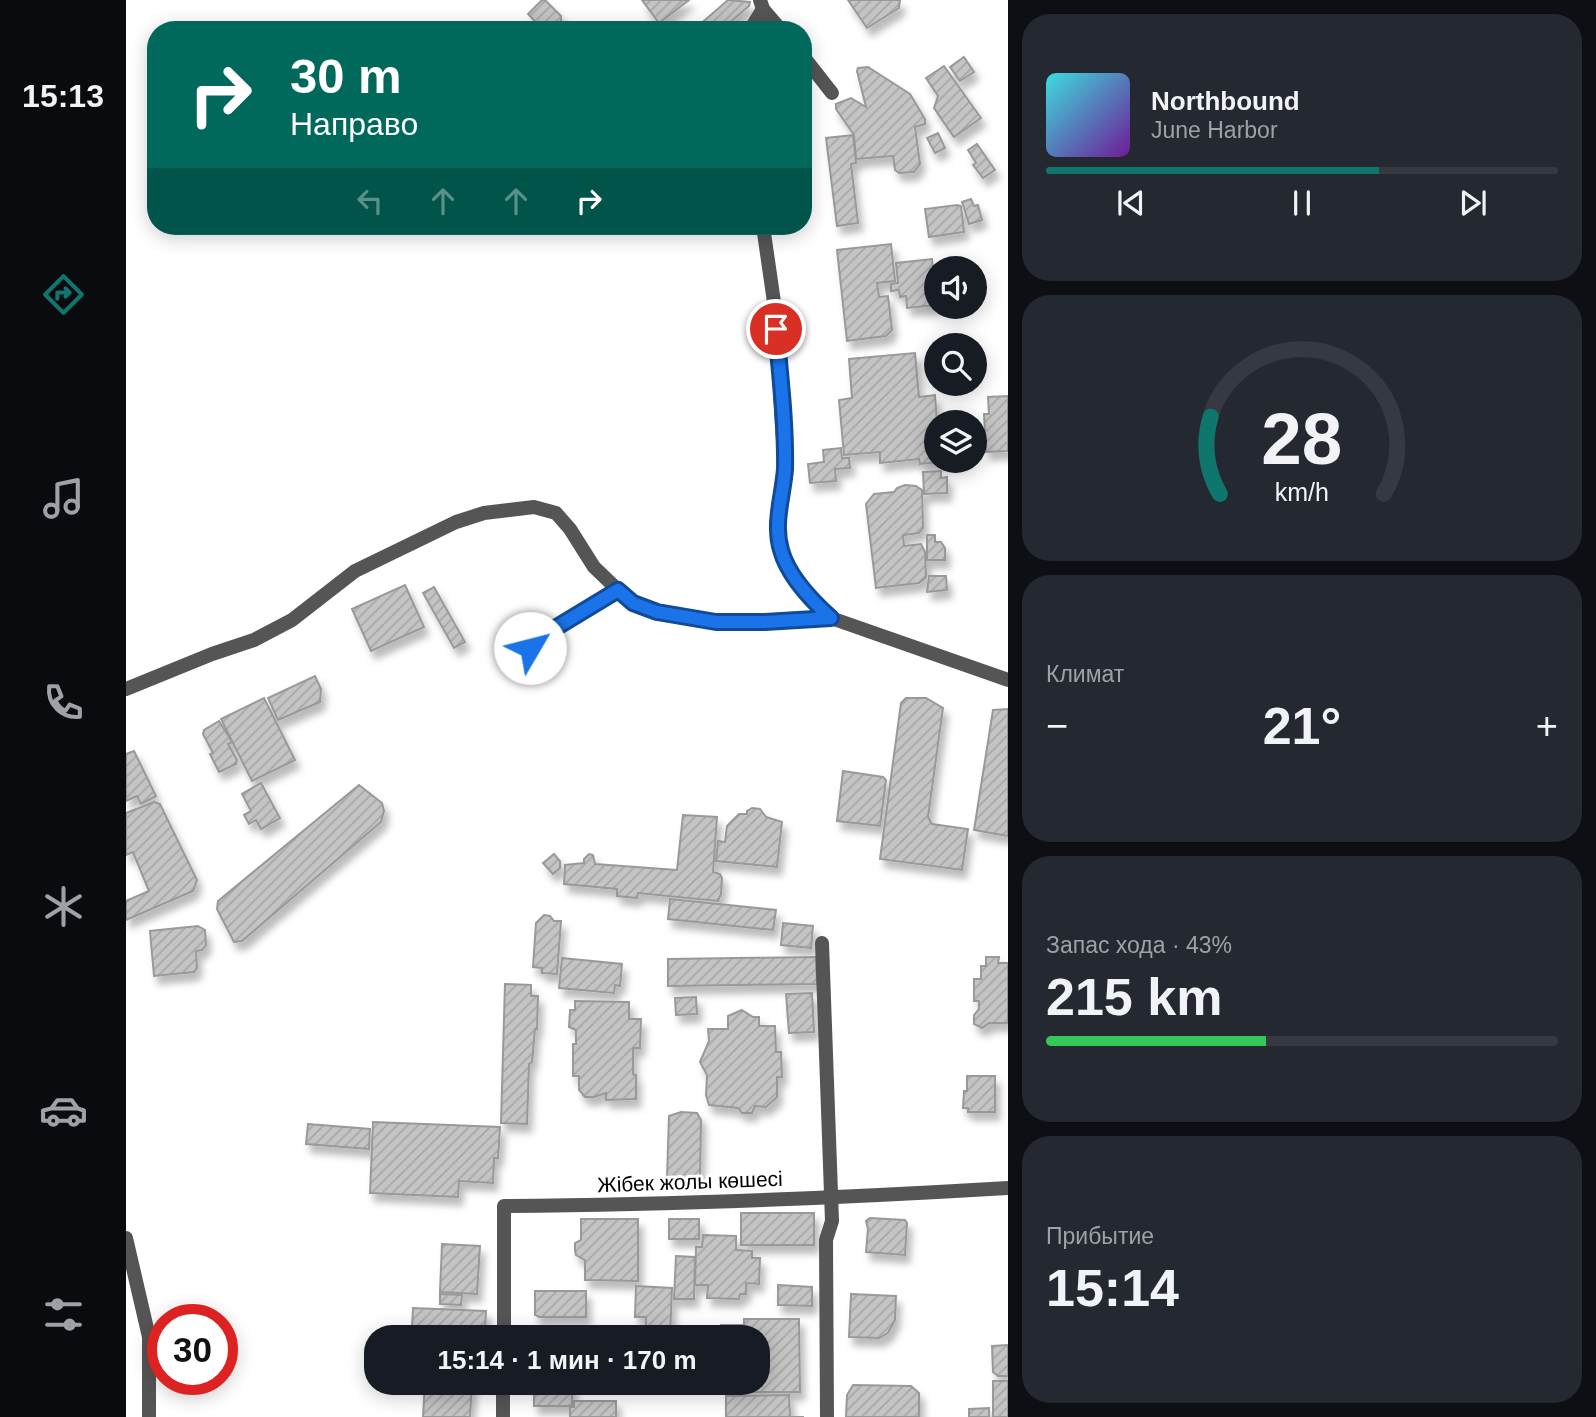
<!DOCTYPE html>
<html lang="ru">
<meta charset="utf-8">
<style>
:root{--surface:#171b24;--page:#242831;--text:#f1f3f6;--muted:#9ea1a6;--line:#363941;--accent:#0f766e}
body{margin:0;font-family:Helvetica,sans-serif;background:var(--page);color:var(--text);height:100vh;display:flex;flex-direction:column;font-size:26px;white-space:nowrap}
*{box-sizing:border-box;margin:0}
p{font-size:23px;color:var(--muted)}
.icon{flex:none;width:38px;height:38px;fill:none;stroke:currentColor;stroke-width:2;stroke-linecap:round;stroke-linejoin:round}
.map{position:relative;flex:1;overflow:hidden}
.sheet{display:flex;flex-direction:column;gap:14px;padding:14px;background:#0d0f14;width:588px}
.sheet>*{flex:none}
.guide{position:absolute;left:21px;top:21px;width:665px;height:214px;border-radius:28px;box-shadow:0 4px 18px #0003;background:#00695c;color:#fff;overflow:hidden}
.buttons{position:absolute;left:798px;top:256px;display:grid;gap:14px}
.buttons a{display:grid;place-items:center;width:63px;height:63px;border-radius:50%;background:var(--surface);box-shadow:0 4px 18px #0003;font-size:35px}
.speed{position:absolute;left:21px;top:1304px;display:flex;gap:14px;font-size:35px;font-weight:700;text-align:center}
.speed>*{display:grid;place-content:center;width:91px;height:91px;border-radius:50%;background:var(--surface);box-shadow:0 4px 18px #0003;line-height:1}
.speed .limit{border:10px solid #d22;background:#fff;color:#111}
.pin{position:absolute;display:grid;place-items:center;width:60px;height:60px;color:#fff;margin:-30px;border:4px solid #fff;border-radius:50%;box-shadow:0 2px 7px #0007}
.me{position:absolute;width:77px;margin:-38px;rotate:53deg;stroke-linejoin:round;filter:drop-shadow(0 0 5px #0008)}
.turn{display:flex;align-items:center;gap:24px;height:147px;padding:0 28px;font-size:32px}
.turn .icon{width:91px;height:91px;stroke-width:2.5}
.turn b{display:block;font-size:49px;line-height:60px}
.lanes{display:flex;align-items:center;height:66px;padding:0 28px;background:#0003;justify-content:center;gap:35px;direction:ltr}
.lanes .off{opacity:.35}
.big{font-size:52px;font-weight:700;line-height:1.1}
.sheet .tile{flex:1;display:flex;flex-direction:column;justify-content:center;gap:10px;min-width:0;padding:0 24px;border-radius:28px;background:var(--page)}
.sheet .dial{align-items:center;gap:0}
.dial svg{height:182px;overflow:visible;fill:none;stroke:var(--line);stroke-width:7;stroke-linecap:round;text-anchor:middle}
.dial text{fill:var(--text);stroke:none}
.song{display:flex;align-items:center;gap:21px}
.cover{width:84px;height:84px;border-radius:10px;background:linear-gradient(135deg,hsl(180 70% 55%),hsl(280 70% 35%))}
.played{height:7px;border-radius:4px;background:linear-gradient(90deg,var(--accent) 65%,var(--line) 65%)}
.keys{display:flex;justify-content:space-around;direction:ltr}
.heat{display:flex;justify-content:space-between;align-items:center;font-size:38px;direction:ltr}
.charge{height:10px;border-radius:5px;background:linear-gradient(90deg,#34c759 43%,var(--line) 0)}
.trip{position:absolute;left:238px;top:1325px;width:406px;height:70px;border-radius:28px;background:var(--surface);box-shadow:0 4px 18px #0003;font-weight:700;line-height:70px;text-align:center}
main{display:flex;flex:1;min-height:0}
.tab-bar{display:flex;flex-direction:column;width:126px;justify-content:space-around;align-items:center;background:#090b0e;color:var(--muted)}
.tab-bar .icon{width:49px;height:49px}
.tab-bar .current{color:var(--accent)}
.tab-bar b{font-size:32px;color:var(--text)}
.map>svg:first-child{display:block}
</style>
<main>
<nav class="tab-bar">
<b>15:13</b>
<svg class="icon current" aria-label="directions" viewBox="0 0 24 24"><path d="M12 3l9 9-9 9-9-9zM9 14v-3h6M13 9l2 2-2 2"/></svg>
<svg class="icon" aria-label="music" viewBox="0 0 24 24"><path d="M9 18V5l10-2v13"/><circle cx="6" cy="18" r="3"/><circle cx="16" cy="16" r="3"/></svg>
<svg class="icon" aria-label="phone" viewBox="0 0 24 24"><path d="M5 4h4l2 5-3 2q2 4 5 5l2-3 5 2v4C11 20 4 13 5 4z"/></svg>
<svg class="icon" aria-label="climate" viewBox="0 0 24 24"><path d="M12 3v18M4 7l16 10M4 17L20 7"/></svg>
<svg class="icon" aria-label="car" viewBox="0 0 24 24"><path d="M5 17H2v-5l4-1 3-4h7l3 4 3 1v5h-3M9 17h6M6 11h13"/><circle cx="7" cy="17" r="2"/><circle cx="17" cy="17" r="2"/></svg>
<svg class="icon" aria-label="filters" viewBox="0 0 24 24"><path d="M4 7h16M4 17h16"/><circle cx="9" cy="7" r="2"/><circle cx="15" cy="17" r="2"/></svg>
</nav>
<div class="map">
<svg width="882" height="1417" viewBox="0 0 882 1417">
<defs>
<pattern id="building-hatch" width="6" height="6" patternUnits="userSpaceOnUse" patternTransform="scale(1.75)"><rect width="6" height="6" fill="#c4c4c4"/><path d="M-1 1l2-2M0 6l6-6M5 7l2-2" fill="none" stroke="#a7a7a7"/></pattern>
<filter id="shadow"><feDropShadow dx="4.5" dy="8" stdDeviation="3.5" flood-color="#0004"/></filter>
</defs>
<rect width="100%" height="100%" fill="#fff"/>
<g fill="url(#building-hatch)" stroke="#999" stroke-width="2" filter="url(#shadow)">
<path d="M416 0H419L435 16V23L428 30H417L402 14Z"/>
<path d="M516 0H563L533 23Z"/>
<path d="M602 0 624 2 623 6 595 30H576L572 26Z"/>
<path d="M722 0H774L773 8 741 28Z"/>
<path d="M838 57 848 72 834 81 824 67Z"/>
<path d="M818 66 855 118 828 137 808 108 812 96 800 78Z"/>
<path d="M742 67 784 94 799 119V124L789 127 794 164 788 172 773 173 769 170 767 156 730 159 728 135 710 109V104L725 98 740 107 731 71 732 68Z"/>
<path d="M812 133 819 148 809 153 801 138Z"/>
<path d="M727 135 730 163 725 164 732 223 711 226 700 138Z"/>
<path d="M851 144 869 170 857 178 847 165 850 163 842 150Z"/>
<path d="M845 199 848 206 852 205 856 220 843 224 836 202Z"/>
<path d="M831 205 835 206 838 232 803 237 799 209Z"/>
<path d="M765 244 769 281 751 283 753 297 762 296 766 330 760 336 721 341 711 250Z"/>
<path d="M806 259 810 305 781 308 780 296 774 297 773 290 765 291V284L772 283 770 263Z"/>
<path d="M789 353 793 397 809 395 811 422 810 460H832L794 464 793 459 754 463V452L718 455 713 400 726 398 723 359Z"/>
<path d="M882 396V451L860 452 858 414H863L862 397Z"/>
<path d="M715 448 716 458H723L724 468 709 469 710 481 684 483 682 464 698 462 697 450Z"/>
<path d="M815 471V478L821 477V493L798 494 797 472Z"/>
<path d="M779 485 790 486 796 490 797 528 793 533 777 535 778 546 795 544 799 552 800 577 793 583 750 588 740 504 748 494 768 492 771 488Z"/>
<path d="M801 535H809V542H815L819 548V560H801Z"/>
<path d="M803 576H820L821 590 801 592Z"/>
<path d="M279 585 298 627 245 651 226 609Z"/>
<path d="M308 587 339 642 328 648 297 593Z"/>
<path d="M189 676 195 689 194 702 152 720 142 698Z"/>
<path d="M138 698 169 760 126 781 95 719Z"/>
<path d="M780 698H800L817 708 802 817 806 824 842 829 836 870 754 859 775 703Z"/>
<path d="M882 709V836L848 830 867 710Z"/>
<path d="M93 721 106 742 102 744 111 760 110 764 93 772 84 754 87 753 77 734 78 730Z"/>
<path d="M8 751 30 796 15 804 11 796 0 801V754Z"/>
<path d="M717 771 757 777 760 780 754 826 711 821Z"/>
<path d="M135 783 154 818 135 829 130 820 123 824 118 815 125 811 116 794Z"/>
<path d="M233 785 256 803 258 811 255 822 116 941 108 942 91 909 92 901Z"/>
<path d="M28 802 34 804 71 880 67 891 0 920V901L23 891 7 852 0 855V813Z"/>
<path d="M626 808 634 809 640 817 656 822 651 867 590 861 592 841 599 842 601 826 613 814H621V811Z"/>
<path d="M557 815 591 817 587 872 594 874 596 878 595 894 592 901 512 893 511 898 491 896V889L438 884 439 865 458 863V859L463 854 467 855 469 864 551 870Z"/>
<path d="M428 854 434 861V868L427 874 417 863Z"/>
<path d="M544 899 650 910 647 930 542 919Z"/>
<path d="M418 915 424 916 428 921H435L431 974 416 973V968L407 967 410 923Z"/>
<path d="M657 923 687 926 685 948 655 945Z"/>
<path d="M72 926 79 930 80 945 76 950 70 951 71 968 68 972 28 976 24 931Z"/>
<path d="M690 957 691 984 542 986V959Z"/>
<path d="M860 957H873L872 963H882V1023H863L856 1028 848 1024V1015L853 1009V1001H848V979H855V966H860Z"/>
<path d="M436 958 496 964 494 986 489 985 488 993 433 988Z"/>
<path d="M379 984 405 985V996H412L411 1029H409L406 1062 403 1064 401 1124 375 1123Z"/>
<path d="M686 993 688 1032 663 1033 660 994Z"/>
<path d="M570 997 571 1014 550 1015 549 998Z"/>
<path d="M449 1001 503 1002V1019H515L514 1048H507V1074L510 1075V1099L480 1100V1093L468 1097H459L453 1090V1076H447V1044H450V1030L443 1027 444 1010H449Z"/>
<path d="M616 1010 627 1017H633V1026H649L650 1052H655L656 1077H651V1097L640 1107 629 1106 626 1113H616L612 1108 583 1105 580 1095 581 1075 574 1062 583 1041 582 1029H602V1016Z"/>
<path d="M841 1076H869V1112H842V1108H837L838 1091H841Z"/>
<path d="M555 1112 571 1113 575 1120 574 1179 541 1178 543 1116Z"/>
<path d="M247 1122 374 1127 372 1158H368L367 1183 333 1181 332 1197 244 1193Z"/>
<path d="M182 1124 244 1129 243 1149 180 1144Z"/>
<rect x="615" y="1213" width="73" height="32"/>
<path d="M744 1218 779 1220 781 1223 779 1255 740 1252 742 1229 740 1221Z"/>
<path d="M455 1219H512V1281L459 1280V1260L450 1255 449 1251V1243L455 1240Z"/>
<rect x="543" y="1219" width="30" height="20"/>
<path d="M577 1235 610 1236V1250L626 1251V1258H634L633 1284 620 1283V1294H614L613 1299 581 1298 582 1285H569L570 1247H576Z"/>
<path d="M316 1244 354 1246 351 1294 314 1292Z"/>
<path d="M550 1256 569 1257 568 1299H548Z"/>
<path d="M652 1285 686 1287V1306L652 1305Z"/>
<path d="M510 1286 546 1288 544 1337H520V1317H509Z"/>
<path d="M409 1291H460V1317H413L409 1315Z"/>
<path d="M314 1294 336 1295 335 1305 314 1304Z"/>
<path d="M725 1294 770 1296 769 1320 762 1333 753 1338 723 1337Z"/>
<path d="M287 1308 360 1311 359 1331 286 1328Z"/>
<path d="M618 1319H673L674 1392H603V1382H632V1337H595V1325H618Z"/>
<path d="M882 1345V1376H872L867 1372 866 1346Z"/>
<rect x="867" y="1381" width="15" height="36"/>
<path d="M299 1382H346L344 1417H297Z"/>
<rect x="408" y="1382" width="38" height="24"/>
<path d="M727 1385 785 1386 793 1393V1417H720L721 1395Z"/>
<path d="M663 1395 664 1417H678H600V1396Z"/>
<path d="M448 1401H490V1417H444V1407H448Z"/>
<path d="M863 1408V1417H843V1409Z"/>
</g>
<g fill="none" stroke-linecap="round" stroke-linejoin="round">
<g stroke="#555" stroke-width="14">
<path d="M634 0 637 9 655 30"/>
<path d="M624 30 637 9"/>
<path d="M677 56 706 93"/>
<path d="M637 226 649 309 656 424 659 468 652 523 654 547 661 567 689 604 705 618 882 680"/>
<path d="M404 648 426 630 492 590 507 603 531 612 590 622H639L705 618"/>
<path d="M0 689 86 654 128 640 166 620 229 571 330 522 358 513 408 507 430 513 444 529 468 567 492 590"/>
<path d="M696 943 706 1221 700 1240 701 1417"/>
<path d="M0 1238 23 1337V1417"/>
<path d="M378 1337V1206C546 1205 714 1198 882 1188"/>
<path d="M377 1417V1382"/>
</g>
</g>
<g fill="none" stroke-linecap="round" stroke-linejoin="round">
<defs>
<path id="route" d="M404 648 426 630 492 590 507 603 531 612 590 622H639L705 618C685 600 662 576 655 550 647 523 657 496 659 469 660 423 654 375 650 329"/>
</defs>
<use href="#route" stroke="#114b97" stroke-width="18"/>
<use href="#route" stroke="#1a73e8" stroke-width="12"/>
</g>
<g text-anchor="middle" stroke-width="6" stroke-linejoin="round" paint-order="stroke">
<g font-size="21" fill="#000" stroke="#fff">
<text transform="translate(564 1182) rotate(-2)" y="7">Жібек жолы көшесі</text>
</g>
</g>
</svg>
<div class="buttons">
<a><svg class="icon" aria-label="sound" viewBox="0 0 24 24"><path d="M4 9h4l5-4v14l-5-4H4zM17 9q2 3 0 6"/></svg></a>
<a><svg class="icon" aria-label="search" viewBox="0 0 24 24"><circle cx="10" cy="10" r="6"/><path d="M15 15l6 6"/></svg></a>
<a><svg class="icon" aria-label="layers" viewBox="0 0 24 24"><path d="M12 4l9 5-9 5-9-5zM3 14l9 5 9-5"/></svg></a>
</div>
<div class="speed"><div class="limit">30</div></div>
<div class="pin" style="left:650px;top:329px;background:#d93025"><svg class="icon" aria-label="arrive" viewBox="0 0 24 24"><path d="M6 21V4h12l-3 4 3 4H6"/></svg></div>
<svg class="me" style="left:404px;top:648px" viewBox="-20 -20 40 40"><circle r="19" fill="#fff"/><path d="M0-13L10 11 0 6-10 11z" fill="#1a73e8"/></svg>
<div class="trip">15:14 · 1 мин · 170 m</div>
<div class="guide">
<div class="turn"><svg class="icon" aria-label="right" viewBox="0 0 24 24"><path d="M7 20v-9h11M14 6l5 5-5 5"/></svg><div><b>30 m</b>Направо</div></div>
<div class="lanes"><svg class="icon off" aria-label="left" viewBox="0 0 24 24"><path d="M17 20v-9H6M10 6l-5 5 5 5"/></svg><svg class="icon off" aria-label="ahead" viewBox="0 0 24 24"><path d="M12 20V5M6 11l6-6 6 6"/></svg><svg class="icon off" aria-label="ahead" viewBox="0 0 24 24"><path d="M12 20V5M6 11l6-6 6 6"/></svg><svg class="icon" aria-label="right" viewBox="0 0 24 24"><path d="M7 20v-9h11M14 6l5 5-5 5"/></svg></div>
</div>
</div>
<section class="sheet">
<div class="tile">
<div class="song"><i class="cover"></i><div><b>Northbound</b><p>June Harbor</p></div></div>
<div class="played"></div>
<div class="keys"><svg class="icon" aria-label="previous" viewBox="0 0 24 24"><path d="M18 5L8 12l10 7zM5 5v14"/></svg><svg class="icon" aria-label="pause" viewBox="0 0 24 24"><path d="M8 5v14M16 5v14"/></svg><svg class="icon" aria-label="next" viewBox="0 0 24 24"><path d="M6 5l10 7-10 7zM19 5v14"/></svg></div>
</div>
<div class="tile dial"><svg viewBox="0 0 100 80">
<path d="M14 69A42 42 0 1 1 86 69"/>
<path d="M14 69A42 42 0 0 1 10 35" stroke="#0f766e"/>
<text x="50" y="56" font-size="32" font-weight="700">28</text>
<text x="50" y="72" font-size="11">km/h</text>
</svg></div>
<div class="tile"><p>Климат</p>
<div class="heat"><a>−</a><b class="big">21°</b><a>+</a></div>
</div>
<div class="tile"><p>Запас хода · 43%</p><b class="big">215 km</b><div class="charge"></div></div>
<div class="tile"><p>Прибытие</p><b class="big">15:14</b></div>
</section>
</main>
